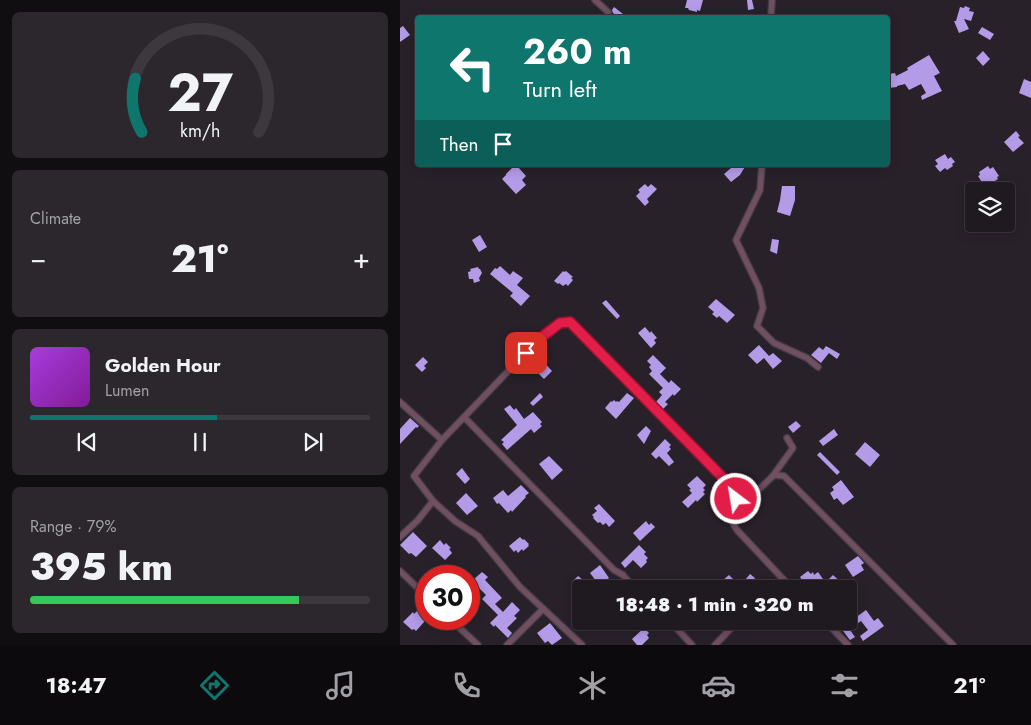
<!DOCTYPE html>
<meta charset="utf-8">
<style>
:root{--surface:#1f1920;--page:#2c262d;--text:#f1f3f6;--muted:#a1a0a5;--line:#3c383e;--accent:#0f766e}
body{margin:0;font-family:Jost,sans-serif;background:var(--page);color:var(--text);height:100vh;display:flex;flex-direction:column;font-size:19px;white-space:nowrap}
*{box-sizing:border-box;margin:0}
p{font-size:16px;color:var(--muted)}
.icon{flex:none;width:28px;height:28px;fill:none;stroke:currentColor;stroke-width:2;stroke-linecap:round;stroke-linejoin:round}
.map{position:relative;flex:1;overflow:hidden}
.panel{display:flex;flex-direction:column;gap:12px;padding:12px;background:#110e12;width:400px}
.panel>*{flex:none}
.top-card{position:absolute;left:15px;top:15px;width:475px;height:152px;border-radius:5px;box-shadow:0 2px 12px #0003,0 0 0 1px var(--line);background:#0f766e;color:#fff;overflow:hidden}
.fabs{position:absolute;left:565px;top:182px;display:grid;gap:10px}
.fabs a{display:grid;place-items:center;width:50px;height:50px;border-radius:5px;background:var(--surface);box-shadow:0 2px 12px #0003,0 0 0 1px var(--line);font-size:25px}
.speed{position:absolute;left:15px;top:565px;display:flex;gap:10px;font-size:25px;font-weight:700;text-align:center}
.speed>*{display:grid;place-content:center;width:65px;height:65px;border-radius:50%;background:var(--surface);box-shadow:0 2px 12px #0003,0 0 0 1px var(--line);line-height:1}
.speed .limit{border:8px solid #d22;background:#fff;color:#111}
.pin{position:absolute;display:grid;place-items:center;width:42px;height:42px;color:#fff;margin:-21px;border-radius:10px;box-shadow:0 2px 8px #0006}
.me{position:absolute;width:55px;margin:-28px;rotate:329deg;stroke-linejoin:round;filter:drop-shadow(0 0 4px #0008)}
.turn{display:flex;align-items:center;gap:18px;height:105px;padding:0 25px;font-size:22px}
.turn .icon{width:65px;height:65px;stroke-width:2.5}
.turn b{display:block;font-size:35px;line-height:42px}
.then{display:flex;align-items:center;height:48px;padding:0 25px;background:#0003;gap:10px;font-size:19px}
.big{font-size:38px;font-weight:800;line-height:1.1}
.panel .widget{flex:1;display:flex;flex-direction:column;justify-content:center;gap:8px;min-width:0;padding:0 18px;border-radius:8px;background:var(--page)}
.panel .dial{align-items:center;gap:0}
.dial svg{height:130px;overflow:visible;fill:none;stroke:var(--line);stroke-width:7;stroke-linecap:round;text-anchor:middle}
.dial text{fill:var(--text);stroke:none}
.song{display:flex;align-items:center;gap:15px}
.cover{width:60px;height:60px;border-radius:8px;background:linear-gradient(135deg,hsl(280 70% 55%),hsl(290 70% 35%))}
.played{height:5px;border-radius:2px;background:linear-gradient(90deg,var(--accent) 55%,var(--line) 55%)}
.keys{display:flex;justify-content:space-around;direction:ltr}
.heat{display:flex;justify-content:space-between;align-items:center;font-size:28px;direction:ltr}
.charge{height:8px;border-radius:4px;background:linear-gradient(90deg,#34c759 79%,var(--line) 0)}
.trip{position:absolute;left:172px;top:580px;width:285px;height:50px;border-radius:5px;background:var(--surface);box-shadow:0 2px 12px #0003,0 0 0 1px var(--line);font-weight:800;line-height:50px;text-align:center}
.menu{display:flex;height:80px;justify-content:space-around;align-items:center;background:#0c0a0d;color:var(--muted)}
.menu .icon{width:35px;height:35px}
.menu .on{color:var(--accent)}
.menu b{font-size:22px;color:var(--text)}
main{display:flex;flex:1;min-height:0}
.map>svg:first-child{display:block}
</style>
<main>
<section class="panel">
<div class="widget dial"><svg viewBox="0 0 100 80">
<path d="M14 69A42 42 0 1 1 86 69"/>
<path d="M14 69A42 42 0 0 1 10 36" stroke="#0f766e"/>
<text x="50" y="56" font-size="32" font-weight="700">27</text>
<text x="50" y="72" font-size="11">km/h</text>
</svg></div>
<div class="widget"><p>Climate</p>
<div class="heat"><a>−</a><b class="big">21°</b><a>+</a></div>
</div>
<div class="widget">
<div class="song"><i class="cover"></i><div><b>Golden Hour</b><p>Lumen</p></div></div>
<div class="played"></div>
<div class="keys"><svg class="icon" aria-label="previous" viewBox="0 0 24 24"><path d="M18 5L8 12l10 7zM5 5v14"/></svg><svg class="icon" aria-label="pause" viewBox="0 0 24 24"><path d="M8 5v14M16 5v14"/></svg><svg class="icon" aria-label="next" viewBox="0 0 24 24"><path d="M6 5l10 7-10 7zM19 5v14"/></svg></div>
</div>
<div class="widget"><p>Range · 79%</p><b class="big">395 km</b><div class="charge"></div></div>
</section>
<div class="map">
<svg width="631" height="645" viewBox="0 0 631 645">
<rect width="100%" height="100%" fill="#29212a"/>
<g fill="#b39be7">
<path d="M287 0H303L300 11 297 10V12L289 10 288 8H285Z"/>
<path d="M347 0H352L354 9 348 10Z"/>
<path d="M565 6 570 8 569 11 574 12 571 21 564 19 569 29 559 33 554 21H556L560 7 564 8Z"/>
<path d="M214 7 223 14 220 18 213 13 212 10Z"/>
<path d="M3 26 10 35 0 42V28Z"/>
<path d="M582 27 594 34 590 40 578 33Z"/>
<path d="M583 51 590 59 583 66 576 58Z"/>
<path d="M529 55 540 73 534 76 542 91 522 100 521 96 526 93 521 84 509 90 505 84 497 86V87L488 88V74L495 73 496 76 508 70 507 68Z"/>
<path d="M624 79 631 82V98L619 93Z"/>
<path d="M616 131 620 136 618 137 624 143 613 152 604 142Z"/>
<path d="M545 154 548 159 551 157 555 162 552 164 553 166 547 170 545 168 540 172 535 166 538 164 535 160Z"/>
<path d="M328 165H346L340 175 331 182 324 174 331 168Z"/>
<path d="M114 166 116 168 118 167 126 176 122 180 126 185 116 194 102 179 106 175V174Z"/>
<path d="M588 166 590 169 593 167 599 176 597 177 598 179 587 186 585 183 583 184 578 176 580 175 579 172Z"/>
<path d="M245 184 248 187 251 184 257 189 247 199 249 202 245 206 236 196 240 192 238 190Z"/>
<path d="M382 186H395V200L390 216 377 212 380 200Z"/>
<path d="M80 235 87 247 79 252 72 240Z"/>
<path d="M372 239 379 240 377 254 370 251Z"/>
<path d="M100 266 110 275 113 271 123 278 117 285 130 296 121 306 110 296 113 293 90 274 95 268 97 269Z"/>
<path d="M78 267 79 269H80L82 273 79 278 80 281 74 283 73 279H69L68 272 71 271 70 269Z"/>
<path d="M163 271 164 272 166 271 173 277 171 278 173 280 168 286 166 284 163 286 159 283 158 284 154 281Z"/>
<path d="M316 299 335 315 327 323 319 316 317 318 312 314 314 312 308 307Z"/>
<path d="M206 300 220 316 217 319 202 303Z"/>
<path d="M245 327 250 333 251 331 257 338 254 340 256 343 251 348 238 333Z"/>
<path d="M359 345 369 356 373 353 382 361 373 369 364 358 357 364 348 355Z"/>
<path d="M426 346 440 354 437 359 429 353 421 363 411 355 419 347 423 350Z"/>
<path d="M253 355 266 368 260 374 269 383 271 380 281 389 274 396 273 394 265 402 268 404 263 409 256 402 262 395 259 392 263 388 249 374 252 371 249 367 251 365 247 361Z"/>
<path d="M23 357 28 362 24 366 26 368 22 372 15 365Z"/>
<path d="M140 358 152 371 144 379 135 370 138 367 134 364Z"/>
<path d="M140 393 143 397 133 406 130 403Z"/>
<path d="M227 393 234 398 216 419 205 408 211 401 212 402 214 400 216 402 217 401 219 402Z"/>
<path d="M110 405 114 410 116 408 124 419 133 412 142 422 140 424 142 426 134 433 131 429 107 450 102 444 104 442 101 440 117 425 104 409Z"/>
<path d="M10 418 19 426 17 428 16 427 0 444V429Z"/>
<path d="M396 421 401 426 393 433 388 427Z"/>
<path d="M246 426 251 431 244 444 237 435Z"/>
<path d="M434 429 438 435 423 446 419 441Z"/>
<path d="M265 439 271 445 269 447 271 449 267 453 274 462 269 466 259 456 256 459 251 454Z"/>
<path d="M465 442 480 455 470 467 455 454Z"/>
<path d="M420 452 440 472 437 475 417 455Z"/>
<path d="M149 456 163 470 152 480 139 464Z"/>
<path d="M62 468 70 479 65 484 56 474Z"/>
<path d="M297 476 306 485 303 488 305 490 303 492 305 494 297 502 296 500 288 508 282 502 292 493 289 490 291 489 287 485Z"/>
<path d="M441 480 454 497 443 505 437 498 434 500 430 493 434 490 432 487Z"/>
<path d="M121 485 129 493 125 496 126 497 112 512 111 510 108 513 99 503 97 504 93 498 103 490 108 496Z"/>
<path d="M66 493 78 506 67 515 56 503Z"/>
<path d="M328 498 331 501V503L329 509 325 512 319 505Z"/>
<path d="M199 504 215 521 209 527 206 523 203 525 200 522 198 523 193 518 194 517 192 515 197 511 194 508Z"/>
<path d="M246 521 249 525 251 523 255 527 240 541 233 533Z"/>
<path d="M13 532 27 546 16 557 11 553 9 554 0 545Z"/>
<path d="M120 537 123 540 124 539 129 544 128 545 129 546 123 551 122 549 118 553 116 550 114 552 109 546Z"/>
<path d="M40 540 44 545 46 543 51 548 49 549 52 553 45 560 32 548Z"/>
<path d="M239 545 246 552 244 554 248 558 246 560 247 562 241 568 233 560 225 568 221 563Z"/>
<path d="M458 556 464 563 461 565 464 570 453 577 445 565Z"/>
<path d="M200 565 209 578 199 585 190 573Z"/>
<path d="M408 571 411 574 413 572 414 575 418 572 423 579 408 589 400 577Z"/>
<path d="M82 572 88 577 85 580 102 598 95 604 103 612 112 602 120 610 114 616 117 618 107 628 112 633 108 638 95 625 94 627 90 623 98 615 82 599 86 595 78 587 77 589 71 585 74 581 73 580Z"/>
<path d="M350 574 355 578 349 586 352 589H325L321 585 324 582 322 581 329 575 340 586Z"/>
<path d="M433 575 443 584 438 589H435L427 581Z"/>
<path d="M178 576 183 580 176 587 172 582Z"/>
<path d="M18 610 29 621H25L16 631 14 629 12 630 3 622 13 612 14 614Z"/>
<path d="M466 610 474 621 478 618 484 626 463 641 460 636 468 630 461 621 458 623 455 618Z"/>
<path d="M150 623 162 638 152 645 148 641 145 643 137 633Z"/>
<path d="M445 623 455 637 450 640 440 627Z"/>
<path d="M244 628 249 633 247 635 249 638 242 645H237L232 639Z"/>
</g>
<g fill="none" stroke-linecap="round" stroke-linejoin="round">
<defs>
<g id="minor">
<path d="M195 0 208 12"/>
<path d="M371 18 372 0"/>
<path d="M362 165 360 190 336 240 359 288 363 308 357 326 374 343 407 358 418 367"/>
<path d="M0 402 42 440 14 476 33 501 18 520 0 537"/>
<path d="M64 417 214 570 223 575 235 589"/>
<path d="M42 440 138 340 161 323 170 322 332 487C334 491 336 494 336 499 335 514 326 514 337 530L383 579"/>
<path d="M372 477 393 448 387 438"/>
<path d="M33 501 55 521 78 536 120 587 182 645"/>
<path d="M333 510 353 495 374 475 384 476 553 645"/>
<path d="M0 571 26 596"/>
<path d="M372 589 383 579 393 589"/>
<path d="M50 619 78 645"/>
<path d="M270 621 292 645"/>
<path d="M425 621 448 645"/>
<path d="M107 645 143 609"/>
<path d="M315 645 338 621"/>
</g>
</defs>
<use href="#minor" stroke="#443c45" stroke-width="8"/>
<use href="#minor" stroke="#6f4f60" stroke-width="5.5"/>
</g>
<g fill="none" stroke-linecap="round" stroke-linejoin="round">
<defs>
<path id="route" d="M126 353 138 340 160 323 170 322 332 487 336 494V499"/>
</defs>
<use href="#route" stroke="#92132f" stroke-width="12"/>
<use href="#route" stroke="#e11d48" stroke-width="9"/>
</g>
</svg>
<div class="fabs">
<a><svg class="icon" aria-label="layers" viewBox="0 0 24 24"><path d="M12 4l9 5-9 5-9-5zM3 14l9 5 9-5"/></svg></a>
</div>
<div class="speed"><div class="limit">30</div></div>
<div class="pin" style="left:126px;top:353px;background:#d93025"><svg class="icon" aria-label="arrive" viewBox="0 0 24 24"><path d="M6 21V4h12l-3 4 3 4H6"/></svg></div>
<svg class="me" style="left:336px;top:499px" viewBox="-20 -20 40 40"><circle r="17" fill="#e11d48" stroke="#fff" stroke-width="3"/><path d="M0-11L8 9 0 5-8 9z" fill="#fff"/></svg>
<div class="trip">18:48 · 1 min · 320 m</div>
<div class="top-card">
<div class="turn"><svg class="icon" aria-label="left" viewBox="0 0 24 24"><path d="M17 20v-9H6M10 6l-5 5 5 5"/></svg><div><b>260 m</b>Turn left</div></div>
<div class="then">Then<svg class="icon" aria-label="arrive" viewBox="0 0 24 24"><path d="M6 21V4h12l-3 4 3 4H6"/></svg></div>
</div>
</div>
</main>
<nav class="menu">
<b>18:47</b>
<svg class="icon on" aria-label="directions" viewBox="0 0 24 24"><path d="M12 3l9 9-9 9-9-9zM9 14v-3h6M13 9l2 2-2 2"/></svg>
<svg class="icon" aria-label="music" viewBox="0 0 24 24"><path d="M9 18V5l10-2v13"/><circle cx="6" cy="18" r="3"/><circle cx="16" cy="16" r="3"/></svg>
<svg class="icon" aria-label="phone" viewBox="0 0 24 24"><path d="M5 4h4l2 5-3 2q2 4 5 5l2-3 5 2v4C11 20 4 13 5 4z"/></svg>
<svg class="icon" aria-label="climate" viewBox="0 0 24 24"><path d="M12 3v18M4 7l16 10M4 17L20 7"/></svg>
<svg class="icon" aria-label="car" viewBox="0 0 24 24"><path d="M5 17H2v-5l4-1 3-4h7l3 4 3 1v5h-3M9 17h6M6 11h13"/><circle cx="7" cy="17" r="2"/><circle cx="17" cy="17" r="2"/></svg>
<svg class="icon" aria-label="filters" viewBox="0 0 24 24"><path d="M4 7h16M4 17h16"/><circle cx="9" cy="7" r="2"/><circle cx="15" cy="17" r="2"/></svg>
<b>21°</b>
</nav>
